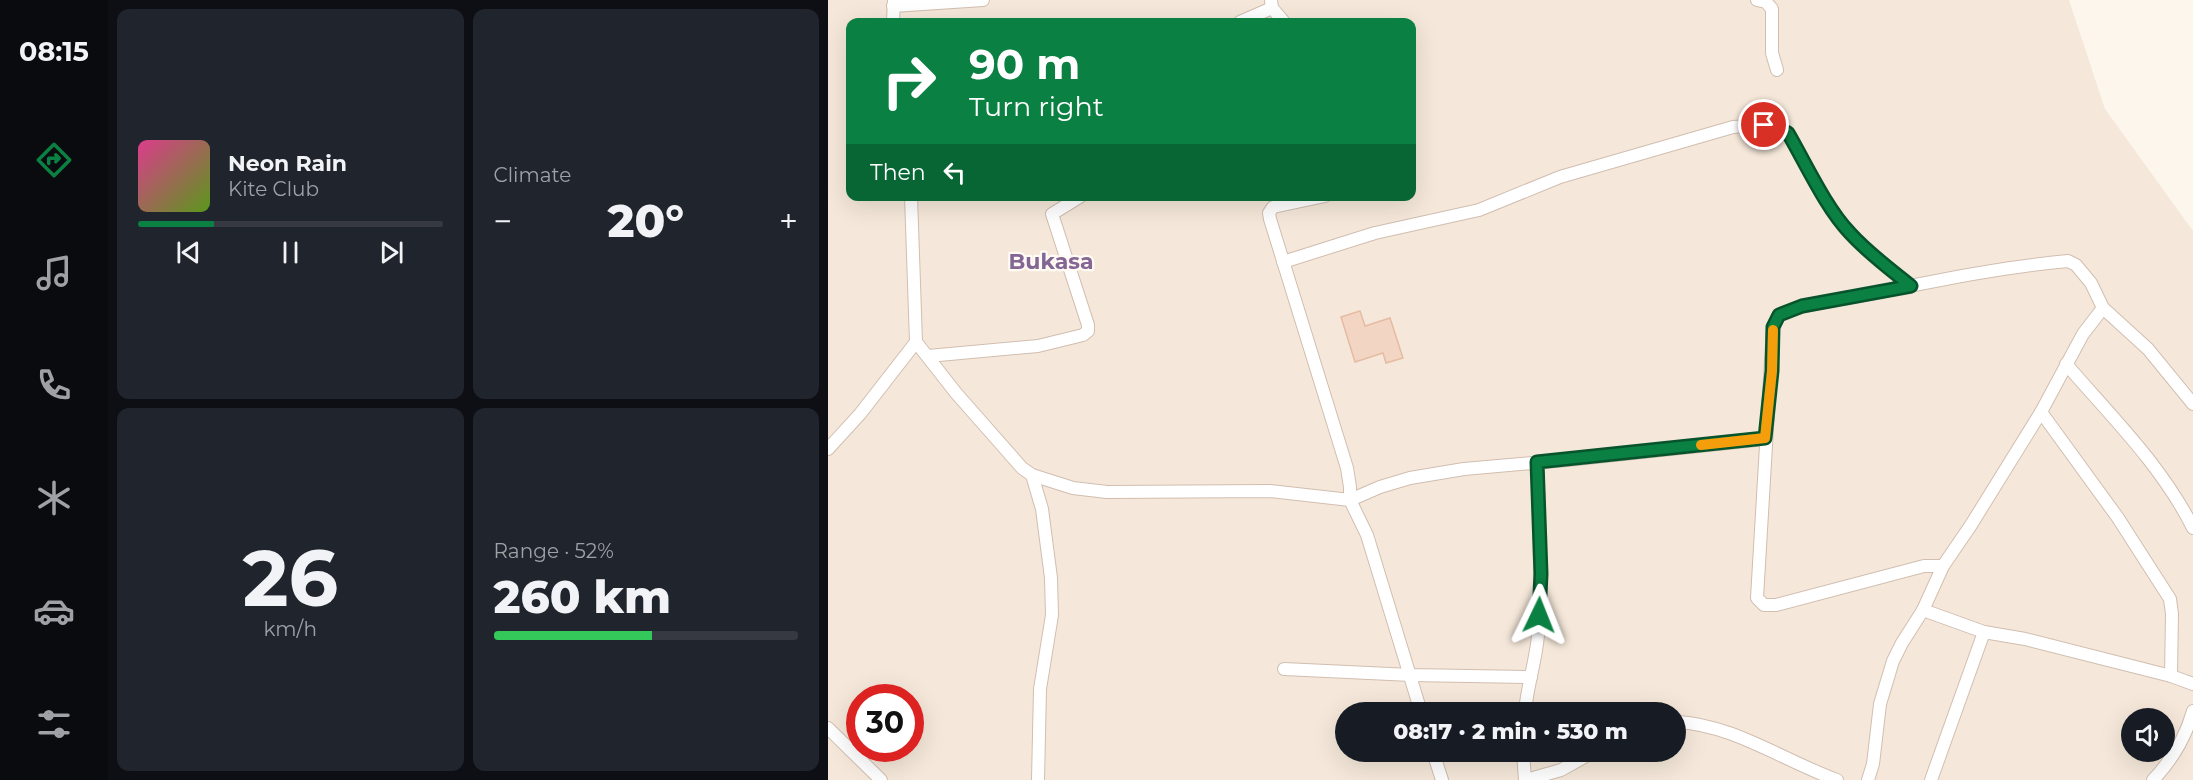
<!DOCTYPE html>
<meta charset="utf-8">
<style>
:root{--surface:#171b24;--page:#20242c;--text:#f1f3f6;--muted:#9ea1a6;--line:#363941;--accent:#0b8043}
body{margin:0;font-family:Montserrat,sans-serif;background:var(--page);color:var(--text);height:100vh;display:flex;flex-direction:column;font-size:22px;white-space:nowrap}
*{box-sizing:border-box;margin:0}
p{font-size:20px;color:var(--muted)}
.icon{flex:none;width:33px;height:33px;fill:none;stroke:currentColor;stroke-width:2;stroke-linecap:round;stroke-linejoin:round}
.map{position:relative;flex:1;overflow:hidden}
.sheet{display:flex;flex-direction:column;gap:9px;padding:9px;background:#0d0f14;width:720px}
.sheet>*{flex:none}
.guide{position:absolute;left:18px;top:18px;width:570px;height:183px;border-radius:12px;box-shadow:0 6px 24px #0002;background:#0b8043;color:#fff;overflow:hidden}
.controls{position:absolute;left:1293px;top:708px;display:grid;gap:12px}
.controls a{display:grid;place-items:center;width:54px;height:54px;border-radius:50%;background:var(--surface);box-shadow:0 6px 24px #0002;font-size:30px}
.speed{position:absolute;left:18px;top:684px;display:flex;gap:12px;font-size:30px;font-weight:700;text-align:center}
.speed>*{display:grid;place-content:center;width:78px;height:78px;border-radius:50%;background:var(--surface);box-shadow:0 6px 24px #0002;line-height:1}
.speed .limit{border:9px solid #d22;background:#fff;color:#111}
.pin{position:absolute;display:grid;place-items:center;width:51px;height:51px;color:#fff;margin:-26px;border:3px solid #fff;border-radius:50%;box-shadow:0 2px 6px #0007}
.me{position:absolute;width:66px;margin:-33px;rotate:2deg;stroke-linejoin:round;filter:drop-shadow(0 0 4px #0008)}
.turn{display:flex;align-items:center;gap:21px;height:126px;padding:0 24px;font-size:27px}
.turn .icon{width:78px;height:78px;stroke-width:2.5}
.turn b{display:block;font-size:42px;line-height:51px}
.then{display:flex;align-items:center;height:57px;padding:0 24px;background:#0003;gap:12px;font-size:22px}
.big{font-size:45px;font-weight:800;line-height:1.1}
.sheet .tile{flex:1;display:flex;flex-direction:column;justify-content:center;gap:9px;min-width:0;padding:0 21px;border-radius:12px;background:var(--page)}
.sheet .dial{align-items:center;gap:0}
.dial b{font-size:78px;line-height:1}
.song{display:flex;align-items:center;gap:18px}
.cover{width:72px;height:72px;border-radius:9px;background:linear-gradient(135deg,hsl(330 70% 55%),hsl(90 70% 35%))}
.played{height:6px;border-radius:3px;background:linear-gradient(90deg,var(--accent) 25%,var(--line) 25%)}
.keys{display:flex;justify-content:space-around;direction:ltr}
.heat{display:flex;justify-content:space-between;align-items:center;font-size:33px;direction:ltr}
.charge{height:9px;border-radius:4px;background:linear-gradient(90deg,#34c759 52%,var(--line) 0)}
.sheet .tiles{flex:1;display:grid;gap:9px;grid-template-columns:repeat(2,1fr)}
.trip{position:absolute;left:507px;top:702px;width:351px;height:60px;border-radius:30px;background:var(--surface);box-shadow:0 6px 24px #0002;font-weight:800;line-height:60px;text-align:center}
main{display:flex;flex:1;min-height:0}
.tabs{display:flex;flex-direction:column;width:108px;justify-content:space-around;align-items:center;background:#090b0e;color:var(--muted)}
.tabs .icon{width:42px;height:42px}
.tabs .selected{color:var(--accent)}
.tabs b{font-size:27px;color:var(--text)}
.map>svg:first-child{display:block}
</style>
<main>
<nav class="tabs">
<b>08:15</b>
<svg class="icon selected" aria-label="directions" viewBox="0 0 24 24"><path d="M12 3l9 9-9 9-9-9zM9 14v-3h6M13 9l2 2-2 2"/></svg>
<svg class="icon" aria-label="music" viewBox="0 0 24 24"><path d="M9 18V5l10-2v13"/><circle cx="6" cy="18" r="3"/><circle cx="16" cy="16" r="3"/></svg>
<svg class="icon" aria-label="phone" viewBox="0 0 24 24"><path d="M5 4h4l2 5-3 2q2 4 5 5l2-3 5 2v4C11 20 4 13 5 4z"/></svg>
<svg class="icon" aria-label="climate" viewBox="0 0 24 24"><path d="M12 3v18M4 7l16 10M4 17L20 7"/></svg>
<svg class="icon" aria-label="car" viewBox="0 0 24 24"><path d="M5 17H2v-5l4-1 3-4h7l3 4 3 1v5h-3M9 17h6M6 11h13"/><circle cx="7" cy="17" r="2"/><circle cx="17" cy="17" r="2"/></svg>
<svg class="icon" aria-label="filters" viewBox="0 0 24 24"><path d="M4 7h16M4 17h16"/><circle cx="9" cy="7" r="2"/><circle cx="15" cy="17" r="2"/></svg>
</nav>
<section class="sheet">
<div class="tiles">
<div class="tile">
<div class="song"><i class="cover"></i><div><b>Neon Rain</b><p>Kite Club</p></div></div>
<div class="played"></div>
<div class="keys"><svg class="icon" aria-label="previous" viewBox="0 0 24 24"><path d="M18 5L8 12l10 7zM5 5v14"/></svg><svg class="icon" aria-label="pause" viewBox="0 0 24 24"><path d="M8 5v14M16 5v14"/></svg><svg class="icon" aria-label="next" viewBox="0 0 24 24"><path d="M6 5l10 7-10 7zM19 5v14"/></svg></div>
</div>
<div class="tile"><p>Climate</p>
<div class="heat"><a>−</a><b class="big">20°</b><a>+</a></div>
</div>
<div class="tile dial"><b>26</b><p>km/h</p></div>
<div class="tile"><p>Range · 52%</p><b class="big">260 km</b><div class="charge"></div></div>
</div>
</section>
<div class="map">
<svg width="1365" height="780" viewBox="0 0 1365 780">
<rect width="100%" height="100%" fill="#fdf6ec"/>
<path fill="#f5e8da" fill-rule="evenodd" d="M0 0H1241L1277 109 1365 231V780H0ZM22 22H584V196H22ZM32 698H82V748H32ZM518 712H848V752H518ZM1304 718H1336V752H1304Z"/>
<path fill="#f3d5c3" stroke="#e6bba3" stroke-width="1.5" d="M532 311 537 326 562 318 575 358 558 363 555 353 527 362 513 317Z"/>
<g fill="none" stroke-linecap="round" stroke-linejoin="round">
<defs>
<g id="minor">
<path d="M443 0 444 8 456 22"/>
<path d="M929 0 938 2 944 9V53L949 70"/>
<path d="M65 6 155 0"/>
<path d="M65 22 66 0"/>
<path d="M412 22 444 8"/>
<path d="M83 196 88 342"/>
<path d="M497 196 445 207 441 213 442 219 519 468 522 487V500L539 535 593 712"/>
<path d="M455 262 547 233 651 210 732 177 905 127 936 125 951 128 960 133C979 165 997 206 1022 233 1040 253 1062 269 1083 286"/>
<path d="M88 342 128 393 194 468 204 475 245 488 279 492 442 491 522 500 552 487 582 478 636 469 739 460 937 439"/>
<path d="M100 356 210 346 255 335 260 331V325L224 214 253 196"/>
<path d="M1238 364C1283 416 1334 466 1365 528"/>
<path d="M1213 412 1290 518 1342 599 1344 614 1343 676"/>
<path d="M0 449 32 414 88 342"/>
<path d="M204 475 214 509 223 578 224 615 212 689 210 780"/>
<path d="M1115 566H1096L948 605H936L929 598 945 327 951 315C978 303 1007 301 1036 295 1103 282 1172 267 1240 261L1248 265 1263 283 1275 308 1320 349 1365 404"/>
<path d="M1095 610 1156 632 1197 639 1343 676 1365 684"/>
<path d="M456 669 583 675 703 677"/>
<path d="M697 712C699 686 708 661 710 635 714 577 711 520 709 462"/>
<path d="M848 722C904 724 956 761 1009 780"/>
<path d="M0 728 53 780"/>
<path d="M605 752 614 780"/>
<path d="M695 752 697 780"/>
<path d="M698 780 733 770 765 752"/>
<path d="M1040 780 1045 764 1052 704 1065 661 1074 643 1095 610 1115 566 1143 525 1213 412 1255 334 1275 308"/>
<path d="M1103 780 1156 632"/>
<path d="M1325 780C1343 761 1358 736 1365 711"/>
</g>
</defs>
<use href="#minor" stroke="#d1beb0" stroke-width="14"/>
<use href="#minor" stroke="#fff" stroke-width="12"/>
</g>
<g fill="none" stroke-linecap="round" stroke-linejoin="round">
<defs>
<path id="route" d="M711 615 713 574 709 462 937 438 944 371 945 327 951 315 974 306 1083 286C1062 269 1040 253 1022 233 998 208 978 164 960 133L951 128 936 125"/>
</defs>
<use href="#route" stroke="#07532c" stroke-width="15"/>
<use href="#route" stroke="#0b8043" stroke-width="10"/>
<path stroke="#f59e0b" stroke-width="10" d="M873 445 937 438 944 371 945 330"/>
</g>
<g text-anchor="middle" stroke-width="4.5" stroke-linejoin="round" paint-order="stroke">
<g font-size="22" font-weight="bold" fill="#846695" stroke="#fffaf3">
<text x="223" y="269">Bukasa</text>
</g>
</g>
</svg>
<div class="controls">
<a><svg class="icon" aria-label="sound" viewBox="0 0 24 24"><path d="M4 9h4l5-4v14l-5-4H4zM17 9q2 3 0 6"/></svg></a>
</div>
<div class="speed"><div class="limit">30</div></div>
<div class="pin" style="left:936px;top:125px;background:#d93025"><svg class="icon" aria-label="arrive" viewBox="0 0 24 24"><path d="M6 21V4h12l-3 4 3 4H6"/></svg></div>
<svg class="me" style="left:711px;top:615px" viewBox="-20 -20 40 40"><path d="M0-17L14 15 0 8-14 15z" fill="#0b8043" stroke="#fff" stroke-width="4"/></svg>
<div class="trip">08:17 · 2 min · 530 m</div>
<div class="guide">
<div class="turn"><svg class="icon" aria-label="right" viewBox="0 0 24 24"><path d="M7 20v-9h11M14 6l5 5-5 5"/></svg><div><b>90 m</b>Turn right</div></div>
<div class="then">Then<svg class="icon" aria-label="left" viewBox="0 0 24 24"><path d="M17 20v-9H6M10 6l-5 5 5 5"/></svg></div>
</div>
</div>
</main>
